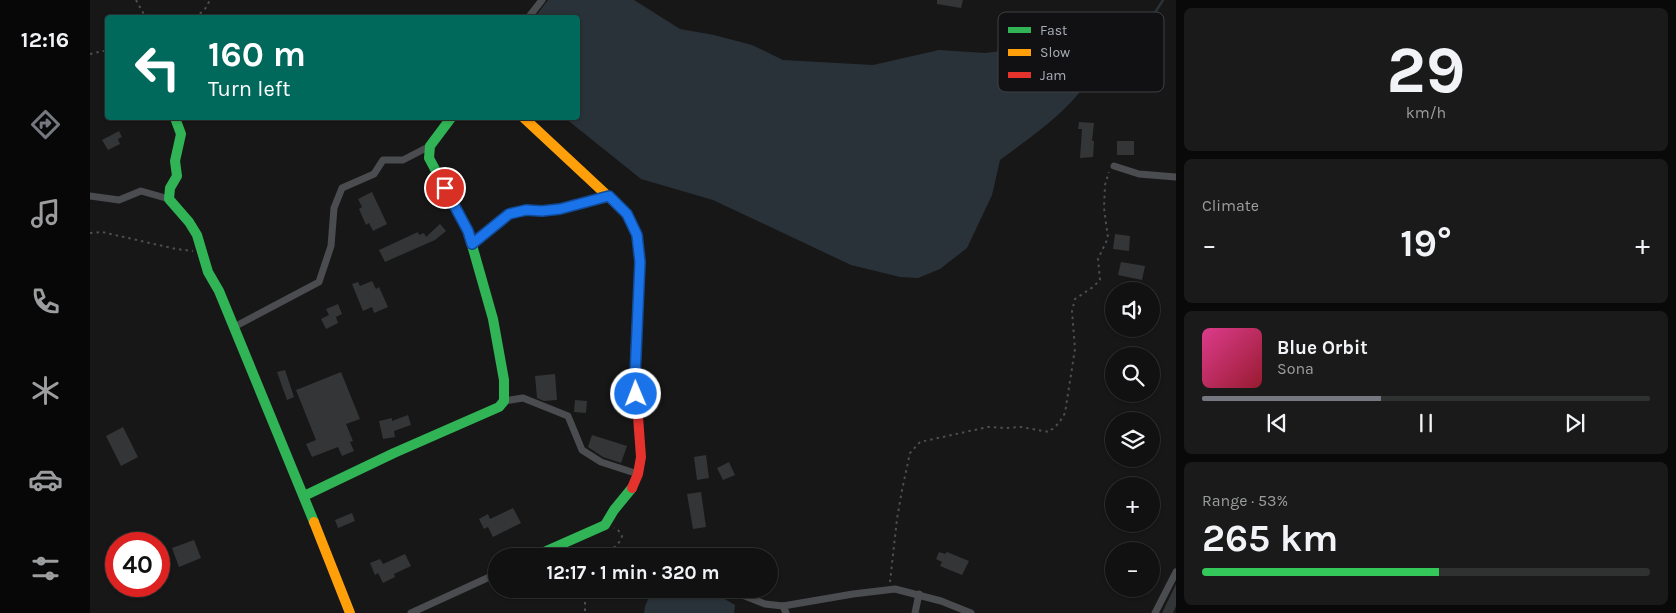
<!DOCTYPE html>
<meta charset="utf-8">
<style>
:root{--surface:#111;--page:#1a1a1a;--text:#f1f3f6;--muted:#9c9d9f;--line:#303131;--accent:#757880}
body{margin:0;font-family:Karla,sans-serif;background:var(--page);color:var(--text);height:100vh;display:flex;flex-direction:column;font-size:19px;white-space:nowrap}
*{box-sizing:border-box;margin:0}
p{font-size:16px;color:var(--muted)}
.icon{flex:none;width:28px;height:28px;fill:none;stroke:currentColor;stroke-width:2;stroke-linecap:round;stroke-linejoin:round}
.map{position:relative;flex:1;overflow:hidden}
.panel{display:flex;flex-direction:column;gap:8px;padding:8px;background:#090909;width:500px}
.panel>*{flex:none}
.hud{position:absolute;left:15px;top:15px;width:475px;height:105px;border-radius:5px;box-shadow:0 1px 4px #0004,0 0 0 1px var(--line);background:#00695c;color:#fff;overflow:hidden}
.fabs{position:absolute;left:1015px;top:282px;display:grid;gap:10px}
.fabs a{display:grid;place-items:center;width:55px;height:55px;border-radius:50%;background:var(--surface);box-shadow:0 1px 4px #0004,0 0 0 1px var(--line);font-size:25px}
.speed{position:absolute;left:15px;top:532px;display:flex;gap:10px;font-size:25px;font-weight:700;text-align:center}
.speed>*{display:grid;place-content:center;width:65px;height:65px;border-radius:50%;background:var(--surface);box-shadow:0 1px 4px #0004,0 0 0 1px var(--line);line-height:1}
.speed .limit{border:8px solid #d22;background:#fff;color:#111}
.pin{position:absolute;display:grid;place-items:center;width:42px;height:42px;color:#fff;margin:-21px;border:2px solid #fff;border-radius:50%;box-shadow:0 1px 5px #0007}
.me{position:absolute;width:55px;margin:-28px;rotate:359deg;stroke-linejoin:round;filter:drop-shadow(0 0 4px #0008)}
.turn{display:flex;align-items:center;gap:18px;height:105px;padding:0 20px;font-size:22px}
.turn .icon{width:65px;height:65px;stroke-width:2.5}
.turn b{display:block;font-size:35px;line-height:42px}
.big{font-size:38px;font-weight:700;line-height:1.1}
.panel .card{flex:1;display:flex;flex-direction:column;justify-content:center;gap:8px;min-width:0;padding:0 18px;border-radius:8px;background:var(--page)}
.panel .dial{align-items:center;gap:0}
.dial b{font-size:65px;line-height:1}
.song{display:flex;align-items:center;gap:15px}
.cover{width:60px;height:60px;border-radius:8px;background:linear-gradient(135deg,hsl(330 70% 55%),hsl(350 70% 35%))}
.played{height:5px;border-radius:2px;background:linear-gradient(90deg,var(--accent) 40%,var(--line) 40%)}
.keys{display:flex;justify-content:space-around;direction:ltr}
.heat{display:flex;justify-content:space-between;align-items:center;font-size:28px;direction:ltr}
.charge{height:8px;border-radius:4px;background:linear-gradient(90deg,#34c759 53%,var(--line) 0)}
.trip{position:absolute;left:398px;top:548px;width:290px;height:50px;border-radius:25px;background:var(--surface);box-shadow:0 1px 4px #0004,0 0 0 1px var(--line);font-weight:700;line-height:50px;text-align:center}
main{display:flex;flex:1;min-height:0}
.menu{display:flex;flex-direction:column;width:90px;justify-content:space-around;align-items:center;background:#070707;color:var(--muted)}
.menu .icon{width:35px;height:35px}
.menu .current{color:var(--accent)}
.menu b{font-size:22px;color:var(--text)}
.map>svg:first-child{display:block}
</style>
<main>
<nav class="menu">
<b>12:16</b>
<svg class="icon current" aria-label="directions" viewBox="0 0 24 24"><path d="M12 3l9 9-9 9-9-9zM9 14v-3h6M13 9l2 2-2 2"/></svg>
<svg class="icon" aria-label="music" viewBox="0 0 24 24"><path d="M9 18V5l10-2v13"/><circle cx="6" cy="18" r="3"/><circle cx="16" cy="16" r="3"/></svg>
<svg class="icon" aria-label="phone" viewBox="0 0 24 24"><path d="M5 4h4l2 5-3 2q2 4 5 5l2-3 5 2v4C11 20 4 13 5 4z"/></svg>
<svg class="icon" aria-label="climate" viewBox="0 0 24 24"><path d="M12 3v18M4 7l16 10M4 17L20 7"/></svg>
<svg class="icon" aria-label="car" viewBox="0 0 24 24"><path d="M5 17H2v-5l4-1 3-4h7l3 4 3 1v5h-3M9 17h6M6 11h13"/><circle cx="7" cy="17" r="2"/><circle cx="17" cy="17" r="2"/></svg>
<svg class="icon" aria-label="filters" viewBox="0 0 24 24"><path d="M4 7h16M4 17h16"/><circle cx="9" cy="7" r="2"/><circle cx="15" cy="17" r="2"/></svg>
</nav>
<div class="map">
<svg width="1086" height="613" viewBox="0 0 1086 613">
<rect width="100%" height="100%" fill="#171717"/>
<g fill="#2a3239">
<path d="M458 0H544L590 29 624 35 662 45 693 60 783 65 849 50 895 53 954 46 988 48 1007 66C986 107 946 133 910 160L902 195 877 248 850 269 828 278 810 277 761 265 623 200 551 179 475 118H488V18L445 17Z"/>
<path d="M563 589H618L645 605 644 613H554L555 606Z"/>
</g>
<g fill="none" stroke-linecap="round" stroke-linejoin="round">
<path stroke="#2a3239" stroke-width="2.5" d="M1006 67 1059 22 1073 0"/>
</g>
<g fill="#343537">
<path d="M847 0H873L871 8 847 4Z"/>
<path d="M989 122 1004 123 1002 141H1004L1003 157 990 158 992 129H988Z"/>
<path d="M29 131 32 137 28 139 30 144 18 150 12 140Z"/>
<rect x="1027" y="141" width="17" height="14"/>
<path d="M282 192 297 224 283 231 279 223 276 225 269 209 272 207 268 199Z"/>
<path d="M350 224 356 231 345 240 295 262 289 250 328 232 329 235 334 233 336 237Z"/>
<path d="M1025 234 1040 236 1039 251 1023 249Z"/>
<path d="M1031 262 1055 266 1052 280 1028 275Z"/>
<path d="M282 281 286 289 289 287 298 307 284 313 282 307 273 311 262 284 268 282 270 286Z"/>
<path d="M248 304 252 314 246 317 248 323 236 329 231 319 239 315 236 309Z"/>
<path d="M195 370 204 397 197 400 187 372Z"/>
<path d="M251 372 270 419 256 424 263 441 260 442 264 451 252 456 248 447 222 457 216 444 226 440 206 390Z"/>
<path d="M465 374 467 400 454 401 447 398 445 376Z"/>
<path d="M485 400 497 401 496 413 484 412Z"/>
<path d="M318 415 321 425 304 431 305 437 293 439 289 421 302 418V421Z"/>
<path d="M33 427 48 457 31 466 16 436Z"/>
<path d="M502 435 537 446 531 463 513 457 498 447Z"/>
<path d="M616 455 619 478 607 480 604 457Z"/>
<path d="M639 462 645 475 633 480 627 468Z"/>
<path d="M611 492 616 527 603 529 597 494Z"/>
<path d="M423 508 431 523 403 537 398 527 394 529 389 519 398 514 400 519Z"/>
<path d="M262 513 265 521 248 528 245 520Z"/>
<path d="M104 540 111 558 89 567 82 548Z"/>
<path d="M849 552 855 554 857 552 879 561 872 575 850 566 852 562 846 559Z"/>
<path d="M315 554 321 566 304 574 305 577 293 583 288 573 285 575 280 563 290 559 293 564Z"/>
<path d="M1086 584V606L1083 613H1072Z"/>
</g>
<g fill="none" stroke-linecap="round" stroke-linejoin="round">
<g stroke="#4d4e52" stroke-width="2" stroke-dasharray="2.5 4" stroke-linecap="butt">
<path d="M46 0 56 18"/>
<path d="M105 18 115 9 120 0"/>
<path d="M0 54 18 50"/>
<path d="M0 233 12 232 86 249 103 251"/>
<path d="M506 556C517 553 529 547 532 536L528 530 524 528"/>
<path d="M800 582 807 519 812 490 820 453 830 442 898 427 915 428 931 427 959 432 969 423 975 413 985 349 982 311 985 299 1003 287 1010 280 1008 259 1018 238 1014 208 1015 185 1019 172"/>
<path d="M495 589V613"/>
</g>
<g stroke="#4b4c50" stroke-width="7">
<path d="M438 18 452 0"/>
<path d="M1024 166 1049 174 1086 177"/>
<path d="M0 196 29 200 51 191 79 199"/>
<path d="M382 245 419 214 436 210 452 211 470 209 519 196"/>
<path d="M144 327 229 282 241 246 244 208 252 188 284 174 293 160H313L340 146"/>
<path d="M414 401 433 398 478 416 492 450 511 462 548 474"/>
<path d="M637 589 675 604 693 606 763 594 805 589 851 601 881 613"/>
<path d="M693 606 696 613"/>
<path d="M321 613 406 574"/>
<path d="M825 613 829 594"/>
<path d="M1065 613 1086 572"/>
</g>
<g stroke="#30b455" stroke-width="10">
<path d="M85 118 91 134 85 161 87 176 80 188 79 199 99 222 107 235 118 272 129 291 224 522"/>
<path d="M214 496 304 453 409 407 414 401V380L403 319 378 231 339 158 340 146 361 118"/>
<path d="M445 556 515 525 524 510 542 488"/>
</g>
<g stroke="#ff9f0a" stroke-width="10">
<path d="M434 118 537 214 547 235 550 262 546 343"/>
<path d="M224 522 260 613"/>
</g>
<path stroke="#e5322d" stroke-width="10" d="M542 488 548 474 551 457 545 376 546 343"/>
</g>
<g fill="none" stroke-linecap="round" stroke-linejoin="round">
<defs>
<path id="route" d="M355 188 378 231 382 244 419 214 436 210 452 211 470 209 519 196 537 214 547 235 550 262 545 376 546 394"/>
</defs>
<use href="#route" stroke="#114b97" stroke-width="12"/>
<use href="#route" stroke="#1a73e8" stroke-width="9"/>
</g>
<rect x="908" y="12" width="166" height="80" rx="8" fill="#111113" stroke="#3e4045" stroke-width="1"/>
<rect x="918" y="27" width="23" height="6" fill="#30b455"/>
<rect x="918" y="49" width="23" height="7" fill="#ff9f0a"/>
<rect x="918" y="72" width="23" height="6" fill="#e5322d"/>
<g font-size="14" fill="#a8adb8">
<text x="950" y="35">Fast</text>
<text x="950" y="57">Slow</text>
<text x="950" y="80">Jam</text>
</g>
</svg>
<div class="fabs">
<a><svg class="icon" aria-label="sound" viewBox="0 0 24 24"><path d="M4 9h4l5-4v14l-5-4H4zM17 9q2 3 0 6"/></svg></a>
<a><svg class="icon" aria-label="search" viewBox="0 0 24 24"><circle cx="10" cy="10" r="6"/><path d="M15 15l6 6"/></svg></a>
<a><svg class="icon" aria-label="layers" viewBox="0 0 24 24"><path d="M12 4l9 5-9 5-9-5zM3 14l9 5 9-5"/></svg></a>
<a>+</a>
<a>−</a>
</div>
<div class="speed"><div class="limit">40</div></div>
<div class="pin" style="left:355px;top:188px;background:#d93025"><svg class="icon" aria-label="arrive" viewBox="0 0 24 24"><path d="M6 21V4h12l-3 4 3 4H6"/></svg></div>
<svg class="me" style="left:546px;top:394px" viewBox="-20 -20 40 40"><circle r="17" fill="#1a73e8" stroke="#fff" stroke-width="3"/><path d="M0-11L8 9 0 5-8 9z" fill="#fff"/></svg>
<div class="trip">12:17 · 1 min · 320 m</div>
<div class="hud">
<div class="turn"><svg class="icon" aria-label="left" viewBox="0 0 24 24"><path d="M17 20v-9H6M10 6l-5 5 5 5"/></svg><div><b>160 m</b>Turn left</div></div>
</div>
</div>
<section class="panel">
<div class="card dial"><b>29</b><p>km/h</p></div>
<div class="card"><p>Climate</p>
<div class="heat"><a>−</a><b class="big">19°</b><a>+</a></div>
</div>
<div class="card">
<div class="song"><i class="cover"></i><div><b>Blue Orbit</b><p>Sona</p></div></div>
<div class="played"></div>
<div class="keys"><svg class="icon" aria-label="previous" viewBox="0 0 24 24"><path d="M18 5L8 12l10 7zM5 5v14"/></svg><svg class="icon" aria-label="pause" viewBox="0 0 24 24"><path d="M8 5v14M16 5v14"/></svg><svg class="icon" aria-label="next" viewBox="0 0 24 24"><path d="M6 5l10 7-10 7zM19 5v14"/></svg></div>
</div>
<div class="card"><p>Range · 53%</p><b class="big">265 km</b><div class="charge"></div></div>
</section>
</main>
